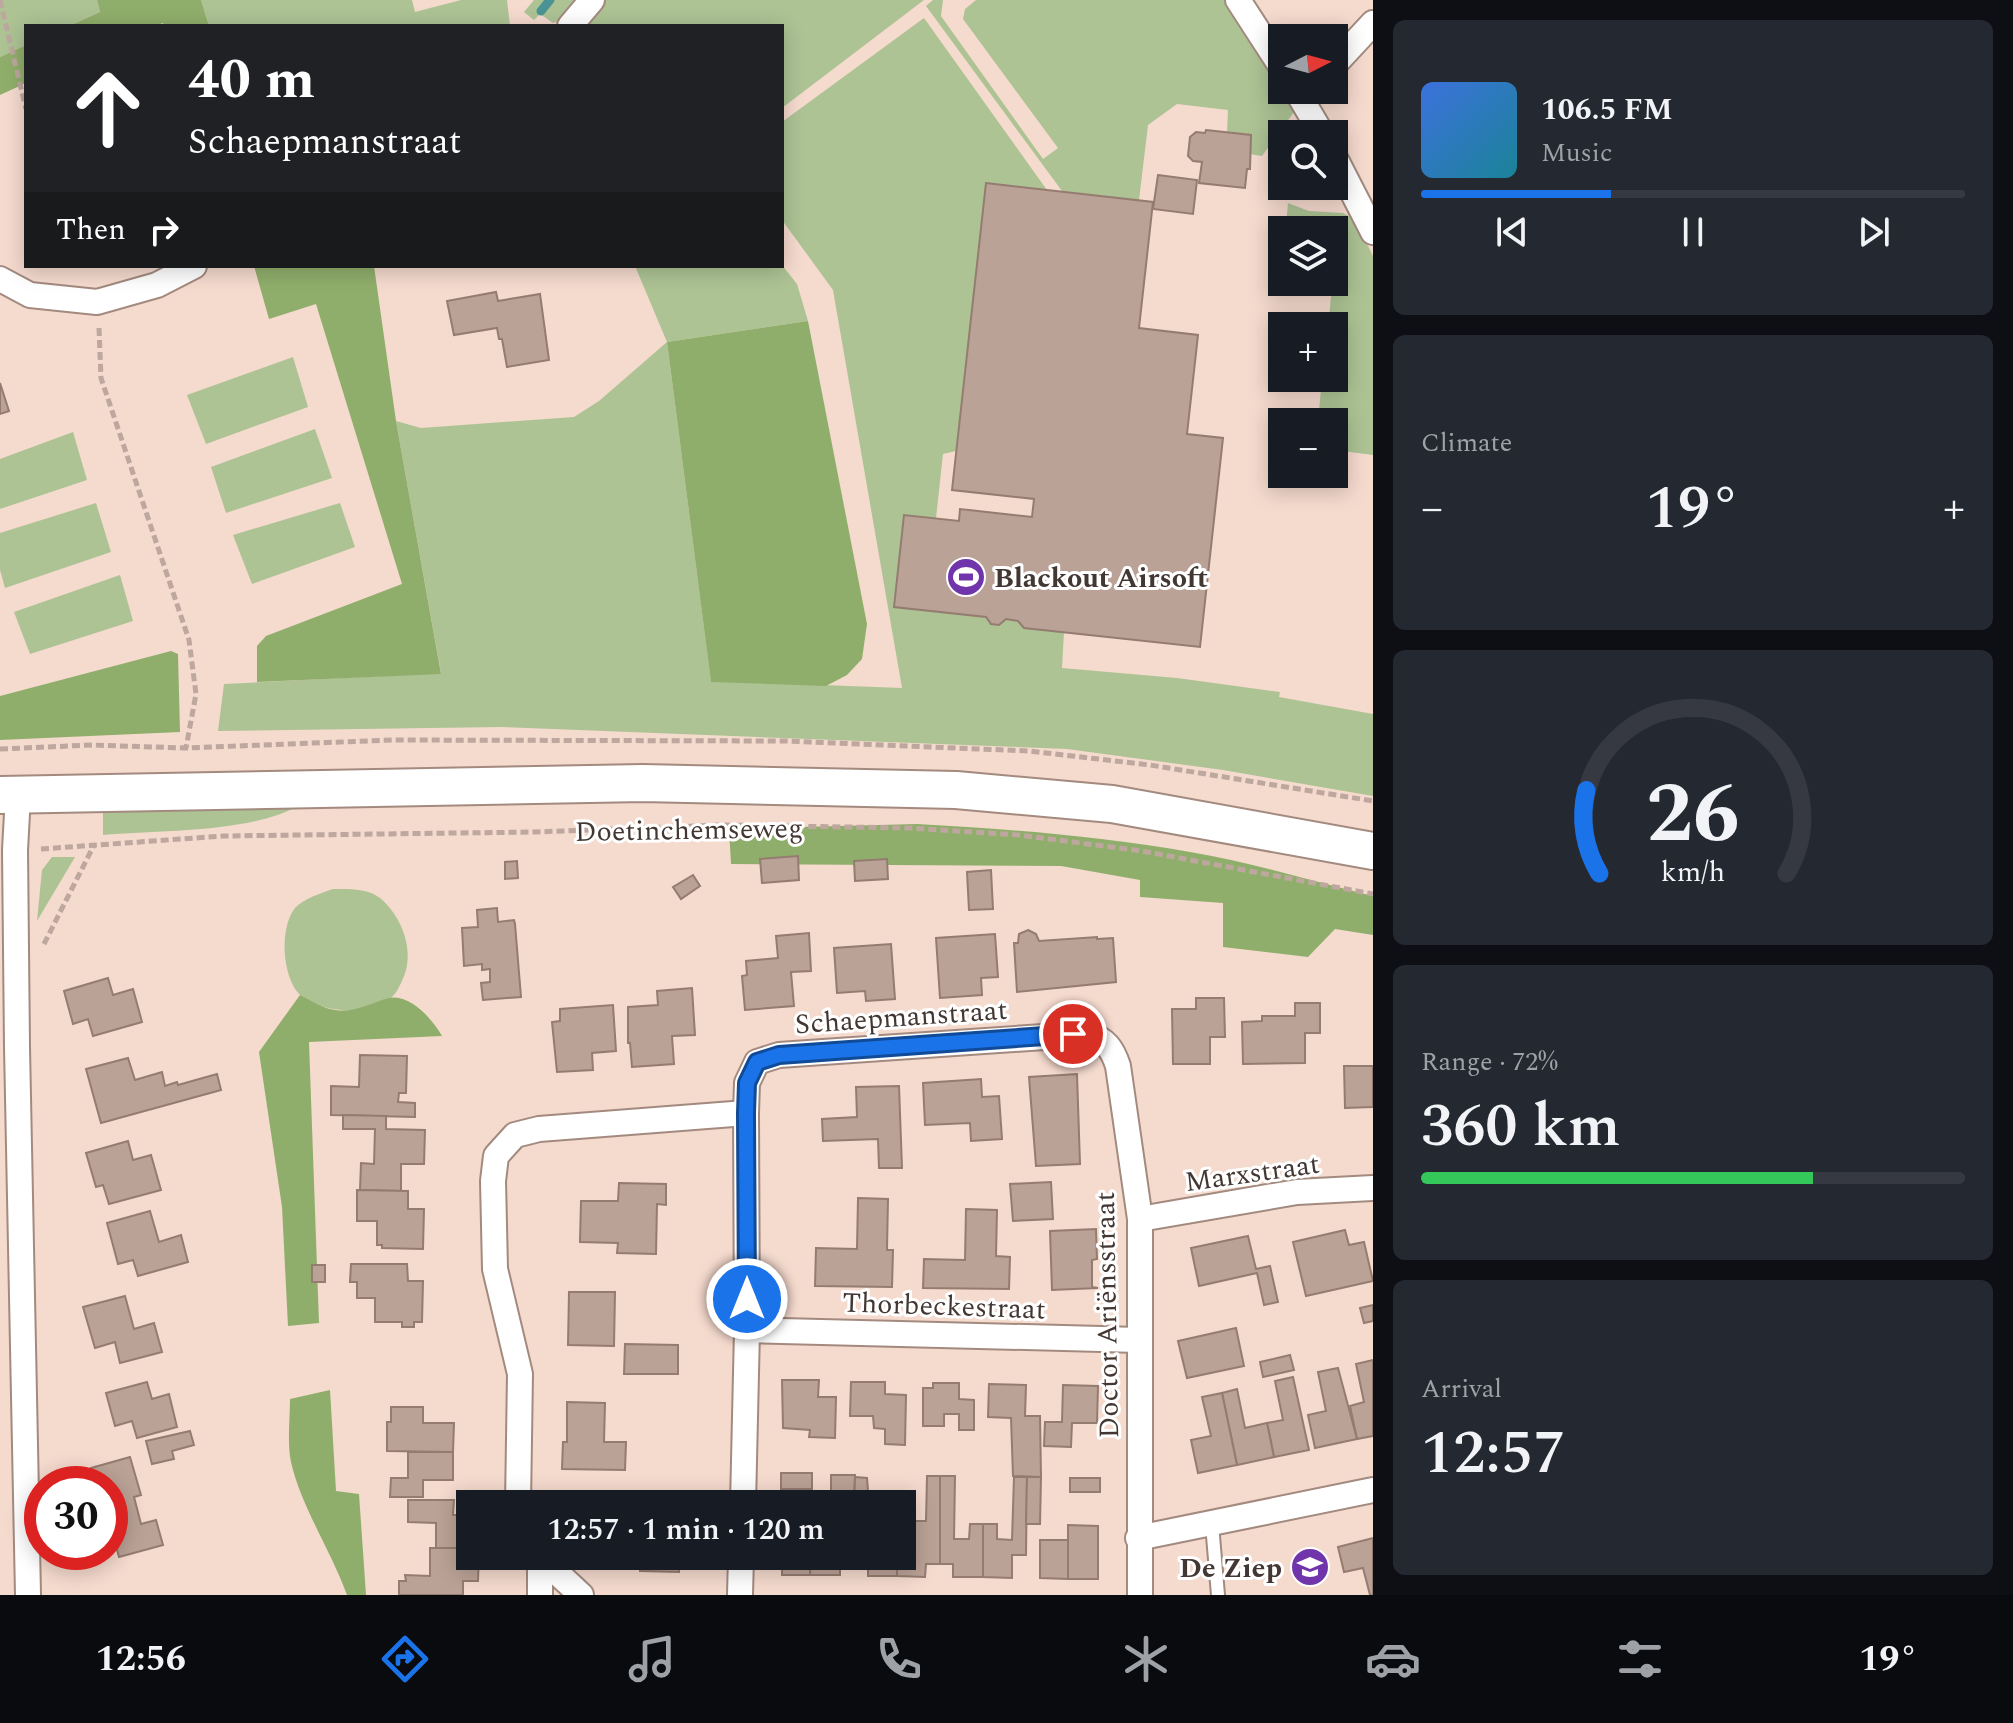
<!DOCTYPE html>
<meta charset="utf-8">
<style>
:root{--surface:#171b24;--page:#242831;--text:#f1f3f6;--muted:#9ea1a6;--line:#363941;--accent:#1a73e8}
body{margin:0;font-family:Spectral,serif;background:var(--page);color:var(--text);height:100vh;display:flex;flex-direction:column;font-size:30px;white-space:nowrap}
*{box-sizing:border-box;margin:0}
p{font-size:26px;color:var(--muted)}
.icon{flex:none;width:44px;height:44px;fill:none;stroke:currentColor;stroke-width:2;stroke-linecap:round;stroke-linejoin:round}
.map{position:relative;flex:1;overflow:hidden}
.sheet{display:flex;flex-direction:column;gap:20px;padding:20px;background:#0d0f14;width:640px}
.sheet>*{flex:none}
.top-card{position:absolute;left:24px;top:24px;width:760px;height:244px;border-radius:0px;box-shadow:0 4px 20px #0003;background:#202124;color:#fff;overflow:hidden}
.needle{width:52px;rotate:84deg}
.buttons{position:absolute;left:1268px;top:24px;display:grid;gap:16px}
.buttons a{display:grid;place-items:center;width:80px;height:80px;border-radius:0px;background:var(--surface);box-shadow:0 4px 20px #0003;font-size:40px}
.speed{position:absolute;left:24px;top:1466px;display:flex;gap:16px;font-size:40px;font-weight:700;text-align:center}
.speed>*{display:grid;place-content:center;width:104px;height:104px;border-radius:50%;background:var(--surface);box-shadow:0 4px 20px #0003;line-height:1}
.speed .limit{border:12px solid #d22;background:#fff;color:#111}
.pin{position:absolute;display:grid;place-items:center;width:68px;height:68px;color:#fff;margin:-34px;border:4px solid #fff;border-radius:50%;box-shadow:0 2px 8px #0007}
.me{position:absolute;width:88px;margin:-44px;rotate:0deg;stroke-linejoin:round;filter:drop-shadow(0 0 6px #0008)}
.turn{display:flex;align-items:center;gap:28px;height:168px;padding:0 32px;font-size:36px}
.turn .icon{width:104px;height:104px;stroke-width:2.5}
.turn b{display:block;font-size:56px;line-height:68px}
.then{display:flex;align-items:center;height:76px;padding:0 32px;background:#0003;gap:16px;font-size:30px}
.big{font-size:60px;font-weight:600;line-height:1.1}
.sheet .tile{flex:1;display:flex;flex-direction:column;justify-content:center;gap:12px;min-width:0;padding:0 28px;border-radius:12px;background:var(--page)}
.sheet .dial{align-items:center;gap:0}
.dial svg{height:208px;overflow:visible;fill:none;stroke:var(--line);stroke-width:7;stroke-linecap:round;text-anchor:middle}
.dial text{fill:var(--text);stroke:none}
.song{display:flex;align-items:center;gap:24px}
.cover{width:96px;height:96px;border-radius:12px;background:linear-gradient(135deg,hsl(220 70% 55%),hsl(190 70% 35%))}
.played{height:8px;border-radius:4px;background:linear-gradient(90deg,var(--accent) 35%,var(--line) 35%)}
.keys{display:flex;justify-content:space-around;direction:ltr}
.heat{display:flex;justify-content:space-between;align-items:center;font-size:44px;direction:ltr}
.charge{height:12px;border-radius:6px;background:linear-gradient(90deg,#34c759 72%,var(--line) 0)}
.trip{position:absolute;left:456px;top:1490px;width:460px;height:80px;border-radius:0px;background:var(--surface);box-shadow:0 4px 20px #0003;font-weight:600;line-height:80px;text-align:center}
.tabs{display:flex;height:128px;justify-content:space-around;align-items:center;background:#090b0e;color:var(--muted)}
.tabs .icon{width:56px;height:56px}
.tabs .current{color:var(--accent)}
.tabs b{font-size:36px;color:var(--text)}
main{display:flex;flex:1;min-height:0}
.map>svg:first-child{display:block}
</style>
<main>
<div class="map">
<svg width="1373" height="1595" viewBox="0 0 1373 1595">
<rect width="100%" height="100%" fill="#f5dace"/>
<g fill="#adc394">
<path d="M0 0H97L100 12 69 26H26V45L0 57Z"/>
<path d="M201 0H412L415 12 461 0H507L510 26H209Z"/>
<path d="M534 0H578L562 20 553 23 540 14 534 20 524 12Z"/>
<path d="M605 0H924L782 108V26H585Z"/>
<path d="M933 0H943L941 16 1043 159 1058 148 963 19 965 9 976 0H1226L1295 107 1294 112 1262 156 1249 154 1251 135 1227 132 1228 110 1177 104 1148 125 1139 200 1062 191 926 6Z"/>
<path d="M924 18 1047 190 986 183 956 451 943 454 936 518 904 516 894 607 986 617 991 624 999 625 1006 619 1064 632 1062 668 1177 678 1280 692 1279 697 1373 714V796L1223 770 1067 749 501 727 218 731 224 684 441 673 396 421 421 428 574 417 599 401 667 342 635 266 782 265 797 284 808 321 667 342 711 681 902 688 833 290 782 220V122Z"/>
<path d="M1288 203 1309 211 1343 213 1355 219 1373 256V455L1334 450V422H1318L1322 378H1334V326H1328L1338 230 1286 225Z"/>
<path d="M293 357 308 407 206 444 187 395Z"/>
<path d="M315 429 332 478 226 513 211 467Z"/>
<path d="M73 432 87 480 0 509V459Z"/>
<path d="M96 503 111 552 5 588 0 570V533Z"/>
<path d="M340 503 355 547 252 584 233 535Z"/>
<path d="M120 575 133 621 30 654 14 612Z"/>
<path d="M298 806C249 833 160 830 103 835V810Z"/>
<path d="M52 857H75L37 921 42 870Z"/>
<path d="M333 889C349 889 367 888 380 898 403 917 416 954 402 981 400 985 396 994 392 997 371 1016 321 1014 300 995 282 977 279 928 295 908 304 898 322 893 333 889Z"/>
</g>
<g fill="#90ae6b">
<path d="M97 0H201L209 26H164L163 23 155 26H69L100 12Z"/>
<path d="M26 45V83L0 95V57Z"/>
<path d="M254 266H374L396 421 441 674 257 682V646L266 636 402 584 316 304 269 319Z"/>
<path d="M808 321 867 624 862 659 847 675 826 686 711 682 667 342Z"/>
<path d="M171 651 178 654 180 732 0 740V696Z"/>
<path d="M917 824C1008 829 1100 836 1190 852 1251 862 1312 881 1373 896V935L1335 929 1308 957 1223 947V903L1140 897V880L1061 866 731 864 729 829Z"/>
<path d="M300 995C311 1001 322 1008 335 1010 355 1013 370 1003 389 998 410 993 433 1020 442 1036L309 1042 319 1323 288 1326 282 1207 259 1052Z"/>
<path d="M330 1390 336 1491 359 1494 366 1595H347C331 1551 301 1506 291 1462 287 1442 290 1419 290 1399Z"/>
</g>
<g fill="none" stroke-linecap="round" stroke-linejoin="round">
<path stroke="#4b9394" stroke-width="9" d="M541 11 550 0"/>
</g>
<g fill="#bba296" stroke="#947c71" stroke-width="2">
<path d="M1206 130 1251 135 1250 169H1247L1245 188 1199 183 1202 162 1193 161 1188 156 1190 137 1196 132 1205 133Z"/>
<path d="M1158 175 1197 180 1193 214 1153 209Z"/>
<path d="M986 183 1153 202 1139 328 1198 335 1187 434 1223 438 1200 647 1024 628 1018 621 1006 619 999 625 991 624 986 617 894 607 904 515 959 521 960 509 1032 517 1034 499 952 490Z"/>
<path d="M496 292 498 301 540 294 549 360 507 367 502 339H499L497 328 454 335 447 301Z"/>
<path d="M0 383 9 411 0 414Z"/>
<path d="M798 856 799 880 762 883 760 859Z"/>
<path d="M887 859 888 879 855 881 854 861Z"/>
<path d="M517 861 518 878 505 879V862Z"/>
<path d="M991 870 993 909 969 910 967 872Z"/>
<path d="M693 875 700 886 681 899 673 887Z"/>
<path d="M497 908 498 922 514 920 515 924 521 997 483 1000 481 983 490 982V969L482 970V964L464 966 462 928 478 927 477 910Z"/>
<path d="M1028 930 1036 934 1039 941 1097 937V939L1113 938 1116 982 1017 992 1014 943H1018L1019 934Z"/>
<path d="M809 933 811 971 791 972 794 1006 745 1010 742 976 747 975 746 961 778 958 776 936Z"/>
<path d="M995 934 998 977 981 978 982 995 940 998 936 938Z"/>
<path d="M891 944 895 999 866 1001 865 991 837 993 834 948Z"/>
<path d="M108 978 113 995 133 989 142 1022 93 1036 88 1019 73 1024 64 991Z"/>
<path d="M692 988 695 1035 672 1036 674 1064 632 1067 630 1043H628V1007L658 1005 657 991Z"/>
<path d="M1196 998H1224L1225 1037H1210V1064H1173L1172 1009H1196Z"/>
<path d="M1295 1003H1320V1033H1305V1063L1243 1064 1242 1022 1262 1021V1016H1295Z"/>
<path d="M613 1005 616 1051 592 1053 593 1070 557 1072 552 1022 560 1021V1009Z"/>
<path d="M360 1055 407 1056 406 1093H399L398 1102 415 1103V1117L331 1115V1086L359 1087Z"/>
<path d="M128 1058 135 1080 162 1072 165 1086 177 1082 178 1085 217 1074 221 1090 101 1123 86 1069Z"/>
<path d="M1344 1066H1373V1107L1345 1108Z"/>
<path d="M1077 1074 1080 1164 1036 1166 1029 1077Z"/>
<path d="M981 1079 982 1097 999 1096 1002 1139 971 1141 970 1123 925 1125 923 1083Z"/>
<path d="M899 1086 902 1168H879L878 1139 823 1141 822 1119 857 1117 856 1087Z"/>
<path d="M343 1115 386 1116V1129L425 1130 424 1164H401V1191L360 1190 361 1163 374 1164 375 1129H343Z"/>
<path d="M128 1141 133 1160 151 1155 161 1190 109 1204 103 1185 96 1187 86 1153Z"/>
<path d="M1051 1182 1053 1219 1013 1221 1010 1184Z"/>
<path d="M619 1183 666 1184V1205L657 1204 656 1254 617 1253 618 1243 580 1242 581 1201H618Z"/>
<path d="M357 1190 408 1191V1209H424L423 1249 382 1248V1245H377V1221H357Z"/>
<path d="M858 1198 888 1199 887 1250H893L892 1287 815 1286 816 1248 857 1249Z"/>
<path d="M966 1209 997 1210 996 1256 1010 1257 1009 1289 923 1288 924 1259 965 1260Z"/>
<path d="M150 1211 159 1242 181 1235 188 1262 138 1276 133 1260 118 1264 107 1223Z"/>
<path d="M1096 1229 1097 1259 1092 1260V1287L1098 1288 1052 1290 1050 1231Z"/>
<path d="M1345 1230 1349 1245 1364 1242 1373 1281 1306 1296 1293 1242Z"/>
<path d="M1248 1236 1256 1269 1270 1266 1278 1302 1264 1305 1257 1273 1199 1286 1191 1248Z"/>
<path d="M351 1264H407L408 1281H423L422 1322H414V1327H402V1322H375V1298H357V1282H350Z"/>
<rect x="312" y="1265" width="13" height="17"/>
<path d="M569 1292H615L614 1346 568 1345Z"/>
<path d="M125 1296 134 1329 154 1323 162 1352 120 1363 115 1342 95 1348 83 1307Z"/>
<path d="M1373 1305V1321L1364 1323 1360 1308Z"/>
<path d="M1236 1328 1244 1366 1187 1378 1178 1341Z"/>
<path d="M625 1344 678 1345V1374H624Z"/>
<path d="M1290 1355 1294 1370 1263 1377 1260 1362Z"/>
<path d="M1373 1360V1436L1357 1439 1350 1406 1364 1402 1356 1364Z"/>
<path d="M1338 1368 1357 1439 1315 1448 1308 1415 1326 1411 1318 1372Z"/>
<path d="M1293 1377 1309 1450 1274 1457 1267 1423 1283 1420 1275 1381Z"/>
<path d="M782 1380H819L818 1397H836L835 1438 809 1437 810 1430 783 1428Z"/>
<path d="M147 1382 152 1399 169 1394 177 1427 137 1438 132 1421 115 1426 106 1393Z"/>
<path d="M851 1382H885V1394L906 1395 905 1445 885 1444V1429L874 1428 873 1416H850Z"/>
<path d="M933 1383H959V1399L974 1400V1430H959V1414H944V1426H923V1388H933Z"/>
<path d="M989 1384 1026 1385 1025 1416H1040L1041 1477 1013 1476 1011 1418 988 1417Z"/>
<path d="M1063 1385 1098 1386 1097 1423H1072L1071 1447 1044 1446 1045 1422H1062Z"/>
<path d="M1237 1389 1245 1428 1267 1423 1274 1457 1237 1465 1222 1393Z"/>
<path d="M1222 1393 1237 1465 1198 1473 1191 1440 1211 1436 1202 1397Z"/>
<path d="M567 1402 605 1403 604 1442H626L625 1470 562 1469 563 1442H567Z"/>
<path d="M391 1407H423V1423H454L453 1452 387 1451V1422H391Z"/>
<path d="M190 1431 194 1445 172 1451 174 1459 152 1464 146 1441Z"/>
<path d="M408 1452H453V1480H423V1497H390L391 1478H408Z"/>
<path d="M130 1457 141 1495 134 1497 141 1524 156 1520 163 1545 119 1557 114 1539 110 1540V1484H95L91 1468Z"/>
<rect x="781" y="1473" width="31" height="16"/>
<path d="M831 1475H855L854 1504H840V1496L831 1495Z"/>
<path d="M927 1476H940V1564H926L925 1577 897 1576V1556H902V1521H926Z"/>
<path d="M940 1476H955L954 1539H969L970 1524H983V1577H953V1564H940Z"/>
<path d="M855 1477 867 1478 869 1504H854Z"/>
<path d="M1014 1477H1027L1026 1555H1012V1578L983 1577V1524H997V1539L1012 1540Z"/>
<path d="M1027 1477H1041L1040 1524H1026Z"/>
<rect x="1070" y="1478" width="30" height="14"/>
<path d="M612 1497 667 1498V1504H612Z"/>
<path d="M408 1500H454L453 1515H470V1548H436V1523L408 1522Z"/>
<path d="M1068 1525 1098 1526V1579H1068Z"/>
<path d="M1373 1538V1595H1370L1363 1568 1344 1572 1338 1547Z"/>
<path d="M1040 1540H1068V1579L1040 1578Z"/>
<path d="M430 1548H470V1556H479L478 1581H463V1595H399V1581H406L405 1575 430 1576Z"/>
<path d="M640 1556H680L679 1572 640 1571Z"/>
<path d="M782 1556H811L810 1575H782Z"/>
<path d="M811 1556H840V1575H810Z"/>
<rect x="868" y="1556" width="29" height="20"/>
</g>
<g fill="none" stroke-linecap="round" stroke-linejoin="round">
<defs>
<path id="service" d="M1212 1524 1218 1595"/>
<g id="minor">
<path d="M1238 0 1282 68"/>
<path d="M570 26 592 0"/>
<path d="M1334 65 1373 23"/>
<path d="M1296 90 1322 134"/>
<path d="M1334 156 1373 232"/>
<path d="M0 279 30 295 97 302 157 285 194 266"/>
<path d="M18 795 15 850 17 1047 28 1595"/>
<path d="M1140 1219 1297 1192 1373 1188"/>
<path d="M747 1330 1139 1340"/>
<path d="M518 1504 520 1374 495 1269 493 1181 496 1156 515 1135 539 1129 746 1113"/>
<path d="M743 1504 747 1330 746 1113 747 1083 757 1062 779 1055 1088 1034C1106 1040 1112 1048 1118 1066L1140 1219V1595"/>
<path d="M1138 1538 1373 1490"/>
<path d="M539 1556 581 1595"/>
<path d="M540 1595V1557"/>
<path d="M740 1595 741 1556"/>
</g>
<path id="secondary" d="M0 795 643 783 956 790 1112 804 1373 851"/>
</defs>
<use href="#service" stroke="#a38a7f" stroke-width="16"/>
<use href="#minor" stroke="#a38a7f" stroke-width="28"/>
<use href="#secondary" stroke="#a38a7f" stroke-width="40"/>
<g stroke="#bda79e" stroke-width="5" stroke-dasharray="8 4" stroke-linecap="butt">
<path d="M0 0 26 109"/>
<path d="M99 328 101 378 189 640 196 694 186 748"/>
<path d="M0 749 92 745 186 748 392 740 786 741 1029 751 1150 765 1373 801"/>
<path d="M41 849 223 836 535 832 722 825 910 828 1019 835 1142 851 1373 894"/>
<path d="M44 944 94 845"/>
</g>
<use href="#service" stroke="#fff" stroke-width="12"/>
<use href="#minor" stroke="#fff" stroke-width="24"/>
<use href="#secondary" stroke="#fff" stroke-width="36"/>
</g>
<g fill="none" stroke-linecap="round" stroke-linejoin="round">
<defs>
<path id="route" d="M747 1299 746 1113 747 1083 757 1062 779 1055 1073 1034"/>
</defs>
<use href="#route" stroke="#114b97" stroke-width="20"/>
<use href="#route" stroke="#1a73e8" stroke-width="14"/>
</g>
<defs>
<symbol id="stadium-disc" viewBox="-11 -11 22 22"><circle r="9.5" fill="#7035ab" stroke="#fff"/><path d="M0-5a6.5 5 0 1 0 0 10a6.5 5 0 1 0 0-10ZM-3.5-1.8h7v3.6h-7Z" fill="#fff"/></symbol>
<symbol id="school-disc" viewBox="-11 -11 22 22"><circle r="9.5" fill="#7035ab" stroke="#fff"/><path d="M0-5L7-2L0 1L-7-2ZM-4 1L0 2.5L4 1V4Q0 6-4 4Z" fill="#fff"/></symbol>
</defs>
<g fill-rule="evenodd">
<use href="#stadium-disc" x="944" y="555" width="44" height="44"/>
<use href="#school-disc" x="1288" y="1545" width="44" height="44"/>
</g>
<g text-anchor="middle" stroke-width="6" stroke-linejoin="round" paint-order="stroke">
<g font-size="28" font-weight="bold" fill="#423733" stroke="#fff" text-anchor="start">
<text x="994" y="587">Blackout Airsoft</text>
<text x="1282" y="1577" text-anchor="end">De Ziep</text>
</g>
<g font-size="28" fill="#423733" stroke="#fff">
<text transform="translate(689 829) rotate(-1)" y="10">Doetinchemseweg</text>
<text transform="translate(901 1016) rotate(-4)" y="10">Schaepmanstraat</text>
<text transform="translate(1252 1172) rotate(-8)" y="10">Marxstraat</text>
<text transform="translate(944 1305) rotate(2)" y="10">Thorbeckestraat</text>
<text transform="translate(1106 1315) rotate(-91)" y="10">Doctor Ariënsstraat</text>
</g>
</g>
</svg>
<div class="buttons">
<a><svg class="needle" viewBox="-14 -14 28 28"><path d="M0-13l5 13h-10z" fill="#e53935"/><path d="M0 13l5-13h-10z" fill="#9ea1a6"/></svg></a>
<a><svg class="icon" aria-label="search" viewBox="0 0 24 24"><circle cx="10" cy="10" r="6"/><path d="M15 15l6 6"/></svg></a>
<a><svg class="icon" aria-label="layers" viewBox="0 0 24 24"><path d="M12 4l9 5-9 5-9-5zM3 14l9 5 9-5"/></svg></a>
<a>+</a>
<a>−</a>
</div>
<div class="speed"><div class="limit">30</div></div>
<div class="pin" style="left:1073px;top:1034px;background:#d93025"><svg class="icon" aria-label="arrive" viewBox="0 0 24 24"><path d="M6 21V4h12l-3 4 3 4H6"/></svg></div>
<svg class="me" style="left:747px;top:1299px" viewBox="-20 -20 40 40"><circle r="17" fill="#1a73e8" stroke="#fff" stroke-width="3"/><path d="M0-11L8 9 0 5-8 9z" fill="#fff"/></svg>
<div class="trip">12:57 · 1 min · 120 m</div>
<div class="top-card">
<div class="turn"><svg class="icon" aria-label="ahead" viewBox="0 0 24 24"><path d="M12 20V5M6 11l6-6 6 6"/></svg><div><b>40 m</b>Schaepmanstraat</div></div>
<div class="then">Then<svg class="icon" aria-label="right" viewBox="0 0 24 24"><path d="M7 20v-9h11M14 6l5 5-5 5"/></svg></div>
</div>
</div>
<section class="sheet">
<div class="tile">
<div class="song"><i class="cover"></i><div><b>106.5 FM</b><p>Music</p></div></div>
<div class="played"></div>
<div class="keys"><svg class="icon" aria-label="previous" viewBox="0 0 24 24"><path d="M18 5L8 12l10 7zM5 5v14"/></svg><svg class="icon" aria-label="pause" viewBox="0 0 24 24"><path d="M8 5v14M16 5v14"/></svg><svg class="icon" aria-label="next" viewBox="0 0 24 24"><path d="M6 5l10 7-10 7zM19 5v14"/></svg></div>
</div>
<div class="tile"><p>Climate</p>
<div class="heat"><a>−</a><b class="big">19°</b><a>+</a></div>
</div>
<div class="tile dial"><svg viewBox="0 0 100 80">
<path d="M14 69A42 42 0 1 1 86 69"/>
<path d="M14 69A42 42 0 0 1 9 37" stroke="#1a73e8"/>
<text x="50" y="56" font-size="32" font-weight="700">26</text>
<text x="50" y="72" font-size="11">km/h</text>
</svg></div>
<div class="tile"><p>Range · 72%</p><b class="big">360 km</b><div class="charge"></div></div>
<div class="tile"><p>Arrival</p><b class="big">12:57</b></div>
</section>
</main>
<nav class="tabs">
<b>12:56</b>
<svg class="icon current" aria-label="directions" viewBox="0 0 24 24"><path d="M12 3l9 9-9 9-9-9zM9 14v-3h6M13 9l2 2-2 2"/></svg>
<svg class="icon" aria-label="music" viewBox="0 0 24 24"><path d="M9 18V5l10-2v13"/><circle cx="6" cy="18" r="3"/><circle cx="16" cy="16" r="3"/></svg>
<svg class="icon" aria-label="phone" viewBox="0 0 24 24"><path d="M5 4h4l2 5-3 2q2 4 5 5l2-3 5 2v4C11 20 4 13 5 4z"/></svg>
<svg class="icon" aria-label="climate" viewBox="0 0 24 24"><path d="M12 3v18M4 7l16 10M4 17L20 7"/></svg>
<svg class="icon" aria-label="car" viewBox="0 0 24 24"><path d="M5 17H2v-5l4-1 3-4h7l3 4 3 1v5h-3M9 17h6M6 11h13"/><circle cx="7" cy="17" r="2"/><circle cx="17" cy="17" r="2"/></svg>
<svg class="icon" aria-label="filters" viewBox="0 0 24 24"><path d="M4 7h16M4 17h16"/><circle cx="9" cy="7" r="2"/><circle cx="15" cy="17" r="2"/></svg>
<b>19°</b>
</nav>
